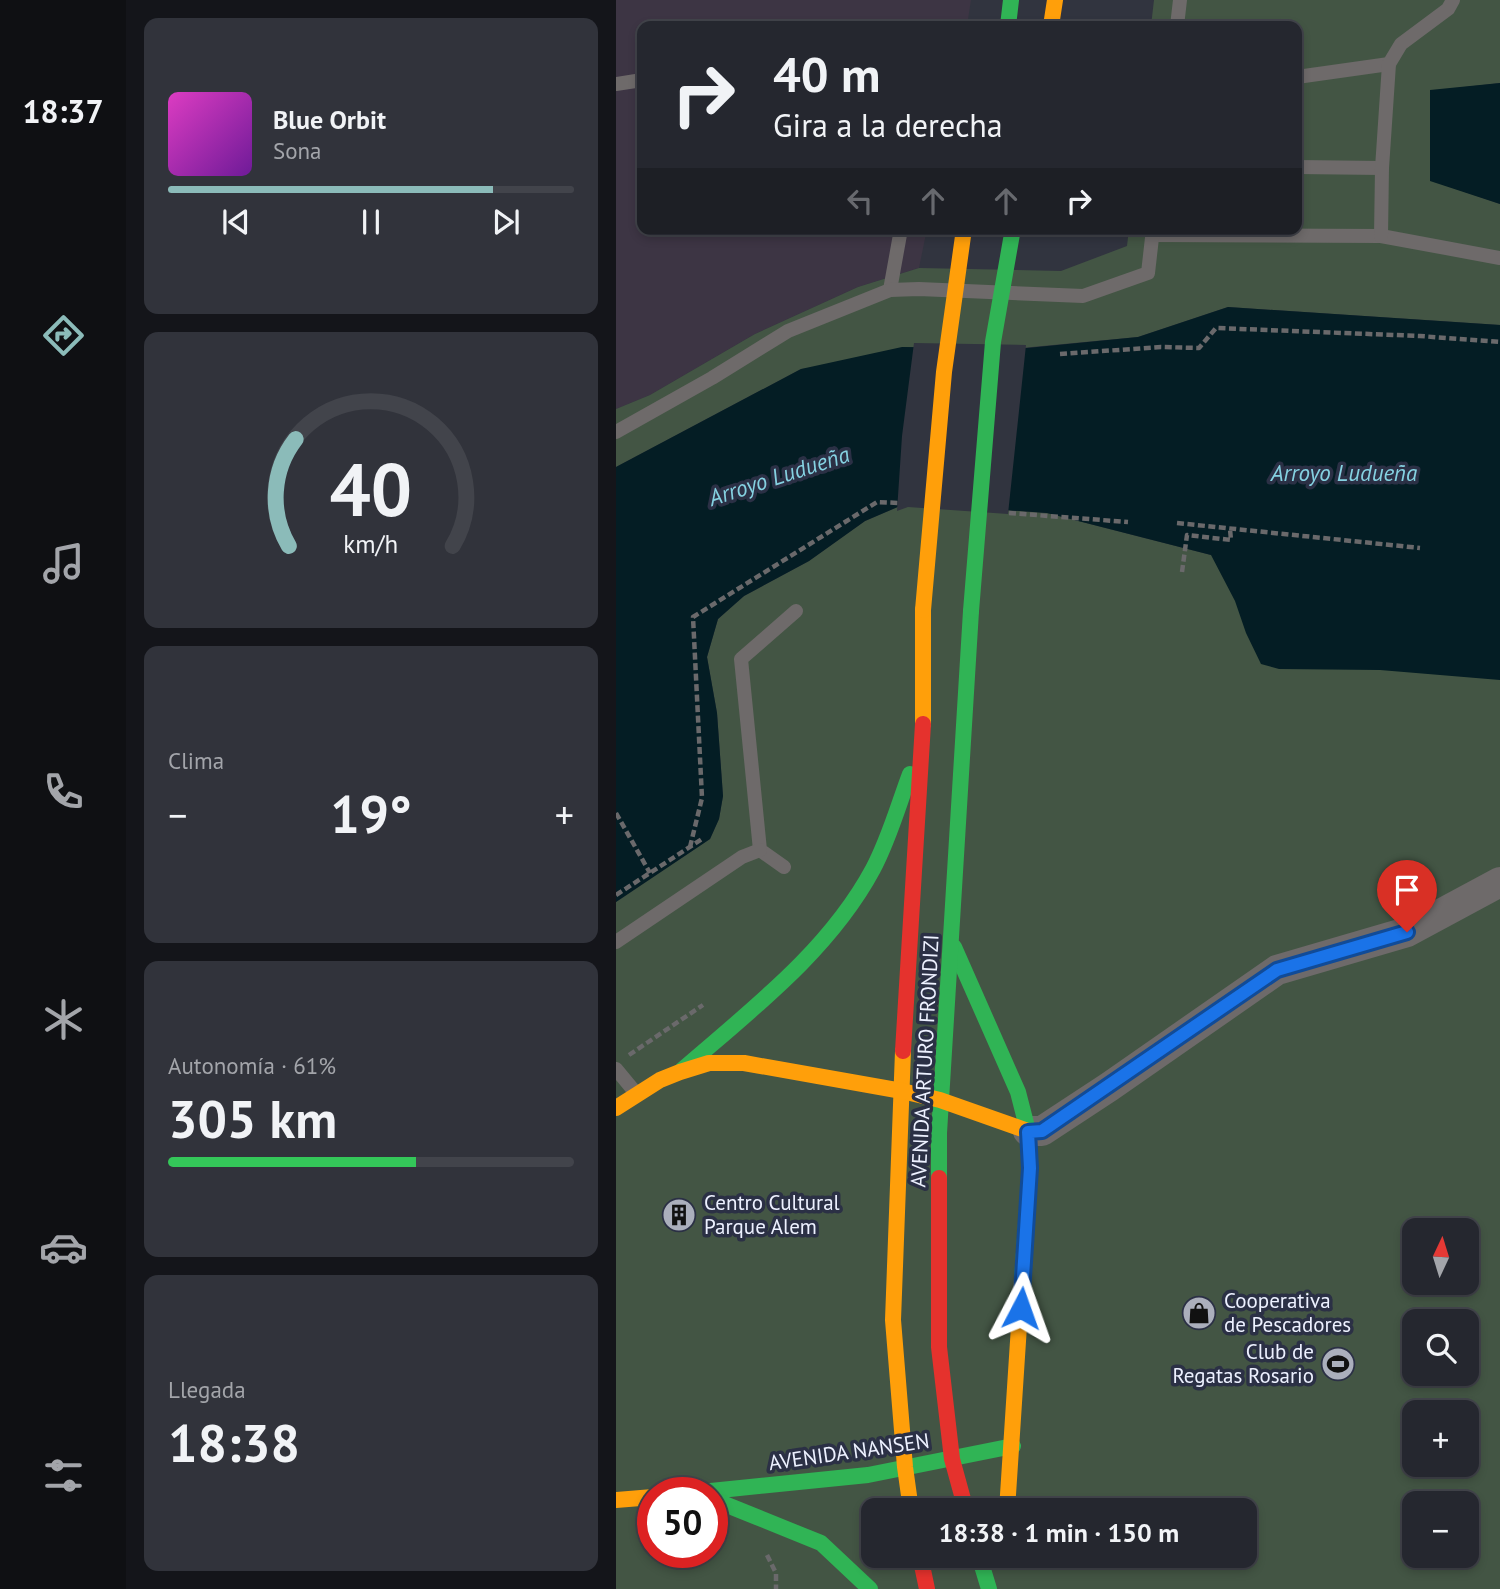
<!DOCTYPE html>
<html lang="es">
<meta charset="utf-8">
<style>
:root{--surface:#25272f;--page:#31333b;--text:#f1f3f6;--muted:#a3a5aa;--line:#42444b;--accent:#8bbbb9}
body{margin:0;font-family:"PT Sans",sans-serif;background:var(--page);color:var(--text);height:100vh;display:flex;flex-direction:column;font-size:26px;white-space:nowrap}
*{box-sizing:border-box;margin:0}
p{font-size:23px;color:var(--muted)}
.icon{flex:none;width:38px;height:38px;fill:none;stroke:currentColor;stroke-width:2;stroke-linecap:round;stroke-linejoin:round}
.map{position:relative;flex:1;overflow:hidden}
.details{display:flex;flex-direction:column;gap:18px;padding:18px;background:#14151a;width:490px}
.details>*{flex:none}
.banner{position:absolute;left:21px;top:21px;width:665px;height:214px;border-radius:14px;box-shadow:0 4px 10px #0003,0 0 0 2px var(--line);background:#25272f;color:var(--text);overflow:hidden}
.needle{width:46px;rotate:4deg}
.tools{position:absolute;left:786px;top:1218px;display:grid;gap:14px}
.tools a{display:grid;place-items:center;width:77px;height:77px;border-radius:14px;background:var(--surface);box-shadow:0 4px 10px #0003,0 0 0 2px var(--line);font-size:35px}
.speed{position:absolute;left:21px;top:1477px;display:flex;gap:14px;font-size:35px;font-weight:700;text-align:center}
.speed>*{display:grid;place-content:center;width:91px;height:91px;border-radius:50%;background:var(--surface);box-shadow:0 4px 10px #0003,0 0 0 2px var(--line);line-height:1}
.speed .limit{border:10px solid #d22;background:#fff;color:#111}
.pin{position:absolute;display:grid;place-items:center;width:60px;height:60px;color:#fff;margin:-72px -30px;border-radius:50% 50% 50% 0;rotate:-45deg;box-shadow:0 0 7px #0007}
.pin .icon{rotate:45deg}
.me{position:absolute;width:77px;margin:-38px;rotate:4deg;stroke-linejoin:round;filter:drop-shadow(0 0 5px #0008)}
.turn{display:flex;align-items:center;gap:24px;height:147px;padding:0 21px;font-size:32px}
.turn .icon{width:91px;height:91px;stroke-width:2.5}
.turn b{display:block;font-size:49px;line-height:60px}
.lanes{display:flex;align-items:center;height:66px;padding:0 21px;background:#0003;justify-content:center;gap:35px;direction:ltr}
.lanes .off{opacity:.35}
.big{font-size:52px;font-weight:700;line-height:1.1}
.details .card{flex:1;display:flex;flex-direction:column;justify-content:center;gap:10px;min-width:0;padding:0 24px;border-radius:14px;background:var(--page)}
.details .dial{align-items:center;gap:0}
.dial svg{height:182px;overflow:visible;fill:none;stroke:var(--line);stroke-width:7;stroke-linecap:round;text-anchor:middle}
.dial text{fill:var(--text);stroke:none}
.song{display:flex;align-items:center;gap:21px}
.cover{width:84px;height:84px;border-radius:10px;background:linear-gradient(135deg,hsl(310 70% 55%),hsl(280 70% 35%))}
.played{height:7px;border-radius:4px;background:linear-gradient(90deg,var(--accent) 80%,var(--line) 80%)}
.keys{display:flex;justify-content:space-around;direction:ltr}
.heat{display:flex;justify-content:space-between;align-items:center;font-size:38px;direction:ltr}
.charge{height:10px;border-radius:5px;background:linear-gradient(90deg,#34c759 61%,var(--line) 0)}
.trip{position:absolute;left:245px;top:1498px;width:396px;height:70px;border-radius:14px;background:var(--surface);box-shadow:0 4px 10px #0003,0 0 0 2px var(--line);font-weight:700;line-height:70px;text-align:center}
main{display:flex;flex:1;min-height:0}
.tab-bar{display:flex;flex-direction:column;width:126px;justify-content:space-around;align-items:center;background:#0f1013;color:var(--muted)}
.tab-bar .icon{width:49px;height:49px}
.tab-bar .on{color:var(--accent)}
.tab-bar b{font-size:32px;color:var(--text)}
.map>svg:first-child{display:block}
</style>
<main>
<nav class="tab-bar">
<b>18:37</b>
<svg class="icon on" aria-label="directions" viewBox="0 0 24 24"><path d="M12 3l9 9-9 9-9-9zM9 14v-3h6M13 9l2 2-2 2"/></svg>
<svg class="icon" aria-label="music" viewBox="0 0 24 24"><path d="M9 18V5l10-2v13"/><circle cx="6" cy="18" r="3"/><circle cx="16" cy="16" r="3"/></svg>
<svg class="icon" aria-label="phone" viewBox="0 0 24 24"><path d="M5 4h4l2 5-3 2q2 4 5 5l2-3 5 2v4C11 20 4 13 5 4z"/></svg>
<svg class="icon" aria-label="climate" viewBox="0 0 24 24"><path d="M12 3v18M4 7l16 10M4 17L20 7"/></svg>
<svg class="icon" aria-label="car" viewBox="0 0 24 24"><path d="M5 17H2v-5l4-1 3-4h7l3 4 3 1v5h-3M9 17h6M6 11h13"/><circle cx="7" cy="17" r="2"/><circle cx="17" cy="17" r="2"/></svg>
<svg class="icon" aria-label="filters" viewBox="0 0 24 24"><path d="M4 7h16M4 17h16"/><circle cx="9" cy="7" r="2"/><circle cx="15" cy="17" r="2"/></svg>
</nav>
<section class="details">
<div class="card">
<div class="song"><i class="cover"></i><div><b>Blue Orbit</b><p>Sona</p></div></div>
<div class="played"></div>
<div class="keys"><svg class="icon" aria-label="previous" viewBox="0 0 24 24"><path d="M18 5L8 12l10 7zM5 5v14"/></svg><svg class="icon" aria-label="pause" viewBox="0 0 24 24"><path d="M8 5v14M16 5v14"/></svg><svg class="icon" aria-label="next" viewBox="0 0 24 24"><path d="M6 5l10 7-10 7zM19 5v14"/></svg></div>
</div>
<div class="card dial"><svg viewBox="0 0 100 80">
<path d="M14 69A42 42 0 1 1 86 69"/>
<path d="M14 69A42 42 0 0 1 17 22" stroke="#8bbbb9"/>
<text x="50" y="56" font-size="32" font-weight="700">40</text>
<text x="50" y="72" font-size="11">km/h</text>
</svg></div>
<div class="card"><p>Clima</p>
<div class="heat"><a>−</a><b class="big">19°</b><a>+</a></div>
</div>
<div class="card"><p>Autonomía · 61%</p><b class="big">305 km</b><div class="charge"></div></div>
<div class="card"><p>Llegada</p><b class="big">18:38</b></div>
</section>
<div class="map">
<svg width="884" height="1589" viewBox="0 0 884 1589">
<rect width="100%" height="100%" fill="#31343f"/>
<path fill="#3d3544" d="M0 0H355L351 26H26V229H311L303 268 242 287 139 334 34 395 0 409Z"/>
<g fill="#435544" fill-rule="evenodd">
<path d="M538 0H884V83L814 91V180L884 204V325L612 307 522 337 185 369 0 467V409L34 395 139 334 242 287 303 268 445 271 511 246 513 229H681V26H535Z"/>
<path d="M291 503 431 513 595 555 884 558V1589H0V902L94 839 103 819 107 796 101 713 91 657 102 619 128 596 193 561 249 521ZM798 1230H850V1283H798ZM798 1321H850V1374H798ZM798 1412H850V1465H798ZM37 1493H96V1552H37ZM798 1503H850V1556H798ZM257 1510H628V1556H257Z"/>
</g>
<g fill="#041d24">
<path d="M884 83V204L814 181V90Z"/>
<path d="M612 307 884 325V680L764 670 663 669 645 664 630 633 619 601 595 555 431 513 291 503 249 521 193 561 128 596 102 619 91 657 101 713 107 796 103 819 94 839 0 902V467L185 369 286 347 411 348 522 337Z"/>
</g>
<path fill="#31343f" d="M298 343 410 345 392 514 292 507 281 511 286 436Z"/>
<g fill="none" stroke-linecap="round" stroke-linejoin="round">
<g stroke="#6a696b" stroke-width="4.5" stroke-dasharray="7 3.5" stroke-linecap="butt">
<path d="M444 354 545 347 583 348 600 328 804 336 884 342"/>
<path d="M393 513 512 522"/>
<path d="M561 523 804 548"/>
<path d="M566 572 571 535 615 540 614 529"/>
<path d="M0 813 34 873"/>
<path d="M74 847 86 798 77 617 261 502 283 503"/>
<path d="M0 895 86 839"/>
<path d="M13 1055 87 1005"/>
<path d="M151 1555 160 1573V1589"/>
</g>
<g stroke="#6e6a6a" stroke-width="14">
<path d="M561 26 564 0"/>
<path d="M681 77 773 64"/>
<path d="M0 84 26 80"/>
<path d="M681 167 766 168"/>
<path d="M536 235 765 236 884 258"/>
<path d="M765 236 766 168 773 64 785 44 832 9 837 0"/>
<path d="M274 290 285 229"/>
<path d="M0 432 96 378 172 331 274 290 303 289 467 296 532 273 537 229"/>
<path d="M168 867 144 850 125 659 180 611"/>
<path d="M0 942 126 857 144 850"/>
<path d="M0 1069 19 1092"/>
</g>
<path stroke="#6e6a6a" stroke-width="30" d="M412 1131H426L493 1087 661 970 791 932 884 882"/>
<g stroke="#30b455" stroke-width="16">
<path d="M392 26 395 0"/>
<path d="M338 947 402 1092 412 1131 414 1168 406 1280"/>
<path d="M66 1070C135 1010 213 951 257 869 273 839 282 806 294 774"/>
<path d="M323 1178V1133L355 611"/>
<path d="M75 1493 252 1475 397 1446"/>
<path d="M96 1499 205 1543 254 1589"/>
<path d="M363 1556 373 1589"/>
</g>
<g stroke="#ff9f0a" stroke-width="16">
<path d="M435 26 439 0"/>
<path d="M307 610V724"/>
<path d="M287 1051 277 1320 289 1467 295 1510"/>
<path d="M0 1108 44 1080 64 1072 93 1063H128L286 1091 324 1100 412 1131"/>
<path d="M0 1500 37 1497"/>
<path d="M391 1510 406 1280"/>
</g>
<g stroke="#e5322d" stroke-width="16">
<path d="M287 1051 307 724"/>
<path d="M323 1178V1347L336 1459 350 1510"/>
<path d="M304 1556 311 1589"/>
</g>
<path stroke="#30b455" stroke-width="16" d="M355 611 377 342 396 234"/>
<path stroke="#ff9f0a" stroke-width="16" d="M307 610 328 372 348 229"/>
</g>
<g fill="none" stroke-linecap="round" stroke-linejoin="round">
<defs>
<path id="route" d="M405 1308 414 1168 412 1132 426 1131 661 970 791 932"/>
</defs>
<use href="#route" stroke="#114b97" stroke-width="18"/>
<use href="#route" stroke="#1a73e8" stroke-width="12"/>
</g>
<defs>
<symbol id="building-disc" viewBox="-11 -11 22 22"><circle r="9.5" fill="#abafbc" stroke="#2b3045"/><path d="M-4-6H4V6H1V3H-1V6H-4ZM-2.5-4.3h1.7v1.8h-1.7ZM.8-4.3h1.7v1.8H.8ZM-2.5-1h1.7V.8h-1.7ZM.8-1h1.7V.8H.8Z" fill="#111"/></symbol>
<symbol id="shop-disc" viewBox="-11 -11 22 22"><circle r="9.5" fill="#abafbc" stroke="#2b3045"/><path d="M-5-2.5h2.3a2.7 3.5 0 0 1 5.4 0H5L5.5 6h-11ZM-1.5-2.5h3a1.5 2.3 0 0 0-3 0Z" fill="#111"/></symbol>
<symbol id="stadium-disc" viewBox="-11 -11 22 22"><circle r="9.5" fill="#abafbc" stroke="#2b3045"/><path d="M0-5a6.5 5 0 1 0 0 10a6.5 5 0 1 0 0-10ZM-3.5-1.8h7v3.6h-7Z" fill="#111"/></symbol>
</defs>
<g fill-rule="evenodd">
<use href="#building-disc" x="44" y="1196" width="38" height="38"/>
<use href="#shop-disc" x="564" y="1294" width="38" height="38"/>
<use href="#stadium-disc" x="703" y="1345" width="38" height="38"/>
</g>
<g text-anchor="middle" stroke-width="7" stroke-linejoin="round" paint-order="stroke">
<g font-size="21" fill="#edf1ff" stroke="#2b3045">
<text transform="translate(309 1061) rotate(-87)" y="7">AVENIDA ARTURO FRONDIZI</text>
<text transform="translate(233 1452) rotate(-8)" y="7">AVENIDA NANSEN</text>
</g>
<g font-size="21" fill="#edf1ff" stroke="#2b3045" text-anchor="start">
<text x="88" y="1210">Centro Cultural<tspan x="88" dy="24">Parque Alem</tspan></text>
<text x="608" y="1308">Cooperativa<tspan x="608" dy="24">de Pescadores</tspan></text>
<text x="698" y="1359" text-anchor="end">Club de<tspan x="698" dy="24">Regatas Rosario</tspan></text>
</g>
<g font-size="23" font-style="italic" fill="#85d1e1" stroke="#2b3045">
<text x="728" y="481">Arroyo Ludueña</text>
<text transform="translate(163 476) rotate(-18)" y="8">Arroyo Ludueña</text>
</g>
</g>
</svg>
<div class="tools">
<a><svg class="needle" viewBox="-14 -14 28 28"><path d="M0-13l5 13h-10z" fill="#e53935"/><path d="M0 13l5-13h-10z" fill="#a3a5aa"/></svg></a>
<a><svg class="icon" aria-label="search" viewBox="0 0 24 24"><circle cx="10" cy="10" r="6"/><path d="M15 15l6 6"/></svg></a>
<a>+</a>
<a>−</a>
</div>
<div class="speed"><div class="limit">50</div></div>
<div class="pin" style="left:791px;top:932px;background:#d93025"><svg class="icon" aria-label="arrive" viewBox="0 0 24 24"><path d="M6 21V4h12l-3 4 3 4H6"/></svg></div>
<svg class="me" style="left:405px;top:1308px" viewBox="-20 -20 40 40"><path d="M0-17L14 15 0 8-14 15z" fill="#1a73e8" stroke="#fff" stroke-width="4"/></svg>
<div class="trip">18:38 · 1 min · 150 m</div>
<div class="banner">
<div class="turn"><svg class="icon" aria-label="right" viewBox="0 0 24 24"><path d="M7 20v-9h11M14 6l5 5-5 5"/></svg><div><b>40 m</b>Gira a la derecha</div></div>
<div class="lanes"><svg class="icon off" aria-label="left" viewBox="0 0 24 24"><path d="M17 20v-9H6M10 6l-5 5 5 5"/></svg><svg class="icon off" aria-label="ahead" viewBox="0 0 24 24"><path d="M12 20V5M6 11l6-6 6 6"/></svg><svg class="icon off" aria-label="ahead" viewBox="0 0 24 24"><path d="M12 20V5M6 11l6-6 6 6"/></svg><svg class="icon" aria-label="right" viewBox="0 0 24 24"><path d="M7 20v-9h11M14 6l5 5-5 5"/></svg></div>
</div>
</div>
</main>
